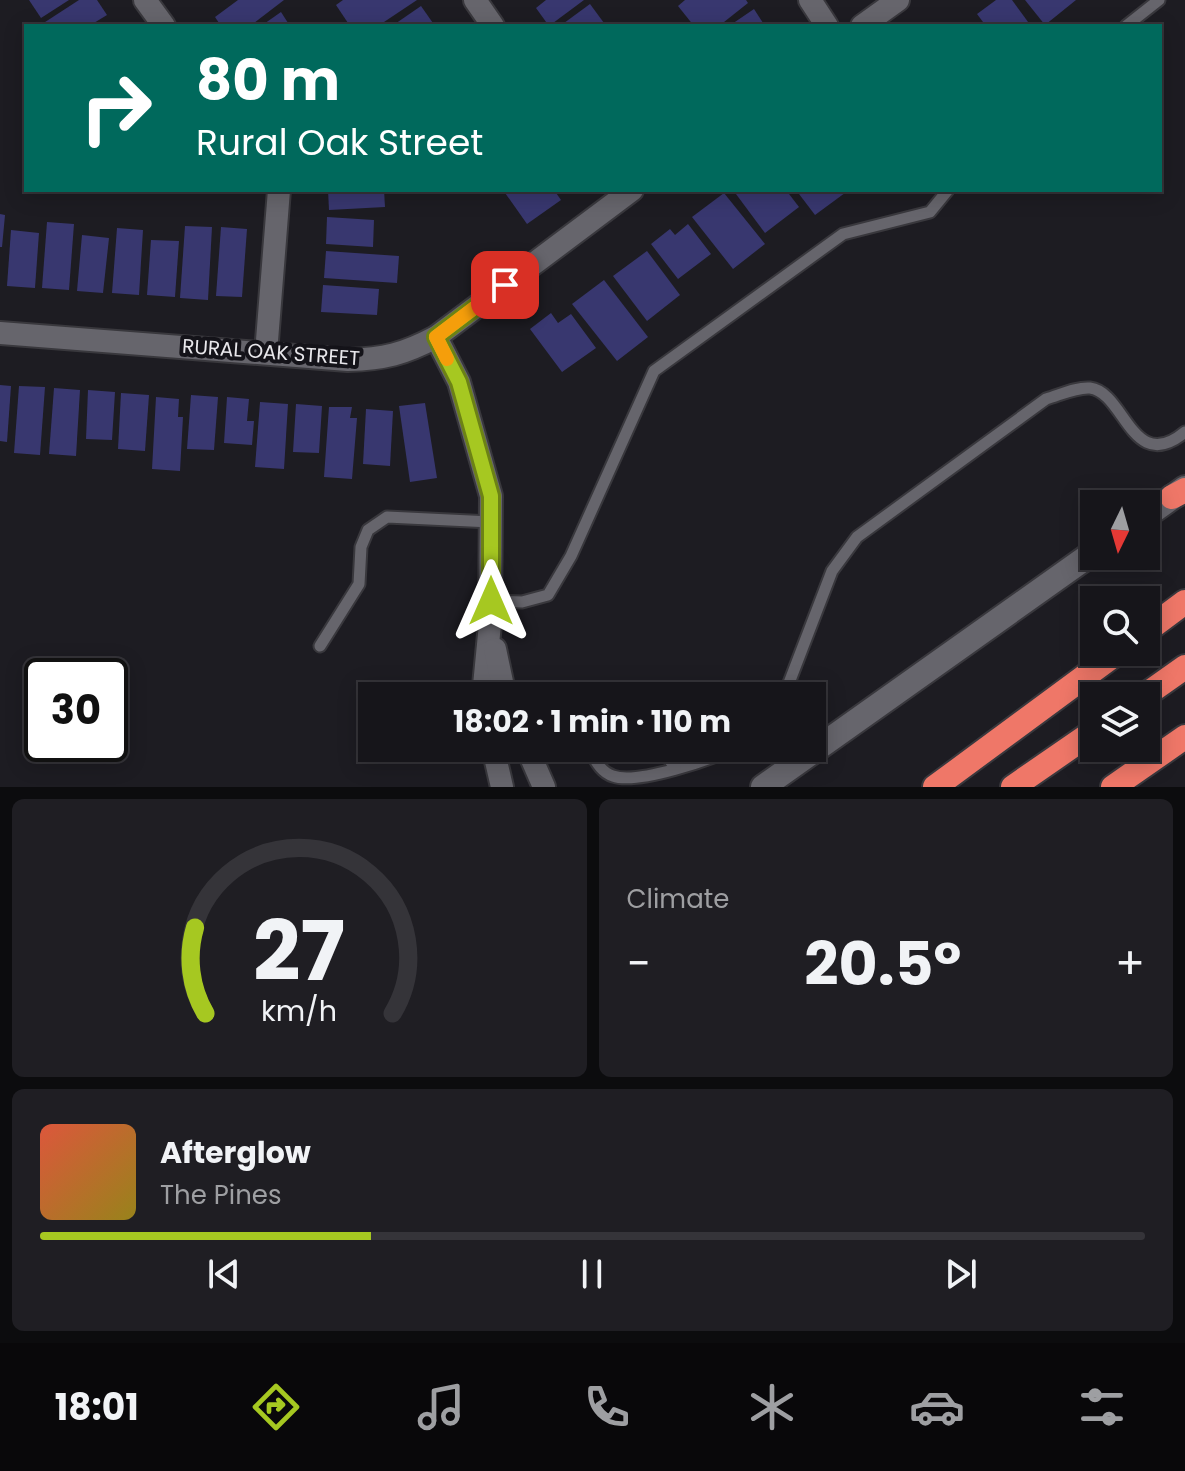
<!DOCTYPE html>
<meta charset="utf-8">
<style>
:root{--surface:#16151a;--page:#1f1e23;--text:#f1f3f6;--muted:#9e9fa2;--line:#353439;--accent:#a6c821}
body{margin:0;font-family:Poppins,sans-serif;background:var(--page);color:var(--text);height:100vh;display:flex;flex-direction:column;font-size:30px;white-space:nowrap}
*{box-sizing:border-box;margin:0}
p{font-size:26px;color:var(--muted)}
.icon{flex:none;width:44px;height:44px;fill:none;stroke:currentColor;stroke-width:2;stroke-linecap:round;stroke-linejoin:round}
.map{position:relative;height:787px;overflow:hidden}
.drawer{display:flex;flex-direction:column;gap:12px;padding:12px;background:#0c0c0e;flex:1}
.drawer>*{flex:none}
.hud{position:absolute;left:24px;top:24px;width:1138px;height:168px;border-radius:0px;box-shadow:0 4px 20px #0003,0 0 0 2px var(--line);background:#00695c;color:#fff;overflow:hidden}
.needle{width:52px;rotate:185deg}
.buttons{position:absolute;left:1080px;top:490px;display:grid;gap:16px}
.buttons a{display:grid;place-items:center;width:80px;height:80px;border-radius:0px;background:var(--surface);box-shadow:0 4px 20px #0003,0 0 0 2px var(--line);font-size:40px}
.speed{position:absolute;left:24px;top:658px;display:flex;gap:16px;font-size:40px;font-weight:700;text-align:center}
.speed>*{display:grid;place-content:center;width:104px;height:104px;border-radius:50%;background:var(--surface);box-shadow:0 4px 20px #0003,0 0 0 2px var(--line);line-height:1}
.speed .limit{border:4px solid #111;border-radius:12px;background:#fff;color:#111}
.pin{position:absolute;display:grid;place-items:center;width:68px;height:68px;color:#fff;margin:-34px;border-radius:16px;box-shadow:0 4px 12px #0006}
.me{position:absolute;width:88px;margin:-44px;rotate:0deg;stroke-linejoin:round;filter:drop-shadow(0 0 6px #0008)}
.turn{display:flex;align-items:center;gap:28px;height:168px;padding:0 40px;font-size:36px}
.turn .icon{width:104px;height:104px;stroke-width:2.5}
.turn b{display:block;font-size:56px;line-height:68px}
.big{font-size:60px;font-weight:700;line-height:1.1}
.drawer .widget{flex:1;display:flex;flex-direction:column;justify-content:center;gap:12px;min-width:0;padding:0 28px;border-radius:12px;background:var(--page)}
.drawer .dial{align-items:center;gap:0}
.dial svg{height:208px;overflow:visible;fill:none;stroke:var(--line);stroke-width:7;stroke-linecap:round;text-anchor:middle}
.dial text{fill:var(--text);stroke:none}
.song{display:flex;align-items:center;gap:24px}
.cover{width:96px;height:96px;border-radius:12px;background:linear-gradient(135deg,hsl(10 70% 55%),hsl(50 70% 35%))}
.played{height:8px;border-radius:4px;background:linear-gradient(90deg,var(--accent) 30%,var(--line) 30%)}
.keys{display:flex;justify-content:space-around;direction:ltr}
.heat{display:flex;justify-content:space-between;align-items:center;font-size:44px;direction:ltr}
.drawer .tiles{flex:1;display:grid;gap:12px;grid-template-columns:1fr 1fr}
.widget:last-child{grid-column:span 2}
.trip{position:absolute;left:358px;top:682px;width:468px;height:80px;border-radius:0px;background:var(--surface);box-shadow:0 4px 20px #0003,0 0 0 2px var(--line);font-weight:700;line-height:80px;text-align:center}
.tabs{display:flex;height:128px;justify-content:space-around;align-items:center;background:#09080a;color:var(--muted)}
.tabs .icon{width:56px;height:56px}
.tabs .current{color:var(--accent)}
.tabs b{font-size:36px;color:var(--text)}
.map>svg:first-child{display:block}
</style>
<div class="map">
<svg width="1185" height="787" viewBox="0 0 1185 787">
<rect width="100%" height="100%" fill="#1d1c22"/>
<g fill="#38376f">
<path d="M29 0H69L41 18Z"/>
<path d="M79 0H97L107 15 89 26H39Z"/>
<path d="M238 0H284L250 26H221L215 17Z"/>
<path d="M343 0H417L378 26H350L336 5Z"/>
<path d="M546 0H584L549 26 536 8Z"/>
<path d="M685 0H746L748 3 719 26H694L678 6Z"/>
<path d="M996 0H1012L1031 26H986L977 14Z"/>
<path d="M1025 0H1076L1045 25Z"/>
<path d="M590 4 604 23 600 26H560Z"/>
<path d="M421 6 435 26H392Z"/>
<path d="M754 9 765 26H729Z"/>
<path d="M281 12 290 26H261Z"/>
<path d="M328 190H384L385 207 329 210Z"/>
<path d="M503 190H554L561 200 527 224Z"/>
<path d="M733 190H786L799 207 765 233Z"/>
<path d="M796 190H849L815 215Z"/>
<path d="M724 193 765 244 733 269 692 217Z"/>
<path d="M0 214 5 215 2 247H0Z"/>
<path d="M327 217 374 220 373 247 326 244Z"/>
<path d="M47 222 74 224 69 290 42 288Z"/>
<path d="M688 224 711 254 678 279 651 244 670 229 675 235Z"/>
<path d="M185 226 212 227 208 300 180 298Z"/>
<path d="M221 227 247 229 242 297 216 296Z"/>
<path d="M117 228 143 230 139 295 112 293Z"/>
<path d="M11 230 39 233 35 288 7 286Z"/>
<path d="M82 235 109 238 103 293 77 291Z"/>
<path d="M151 240 179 241 175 297 147 295Z"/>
<path d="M326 251 399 256 397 283 324 278Z"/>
<path d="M647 251 680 295 647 321 613 276Z"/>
<path d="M604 280 648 337 617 361 572 304Z"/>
<path d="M323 285 379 289 377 315 321 312Z"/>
<path d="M551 313 558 323 571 314 596 348 562 372 530 329Z"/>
<path d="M0 385 11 386 7 442 0 441Z"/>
<path d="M19 386 45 387 40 455 14 453Z"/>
<path d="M54 388 80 390 76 456 49 454Z"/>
<path d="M88 390 115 392 112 440 86 439Z"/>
<path d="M121 393 149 395 145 451 118 449Z"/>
<path d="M191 395 218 397 214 450 187 449Z"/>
<path d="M156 397 179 399 178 417H183L180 471 152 469Z"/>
<path d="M227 397 249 399 247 421H254L252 445 224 443Z"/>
<path d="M260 402 288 404 284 469 255 467Z"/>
<path d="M425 403 437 478 410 482 399 406Z"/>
<path d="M296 404 322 406 319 453 293 452Z"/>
<path d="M329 407H352L350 418H357L352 479 324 477Z"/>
<path d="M366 409 393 411 390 466 363 464Z"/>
</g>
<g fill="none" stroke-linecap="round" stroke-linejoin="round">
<defs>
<g id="lane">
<path d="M1126 26 1159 0"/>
<path d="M491 601 522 602 548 595 571 556 654 371 843 234 930 212 948 190"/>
<path d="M320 646 359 584 361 547 368 530 387 517 491 522"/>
<path d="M525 696H541"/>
<path d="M784 696 832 571 857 537 1046 399C1060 395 1076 387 1090 388 1125 392 1132 476 1185 432"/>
<path d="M588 748C595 759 600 772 613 776 638 785 711 759 736 748"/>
<path d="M662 748 675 768"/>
</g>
<g id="street">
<path d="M145 0 164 26"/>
<path d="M475 0 493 26"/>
<path d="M810 0 827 26"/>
<path d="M862 26 898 0"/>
<path d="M0 333 348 360C384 359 404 354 436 337L632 190"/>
<path d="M436 337 459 382 491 496 490 624 483 696"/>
<path d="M266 353 279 190"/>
<path d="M495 649 505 696"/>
<path d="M493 748 502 787"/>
<path d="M527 748 544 787"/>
</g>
<g id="secondary">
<path d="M1146 516 1185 488"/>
<path d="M763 787 1094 552"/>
</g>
<g id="highway">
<path d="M1172 497 1185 490"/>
<path d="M1146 631 1185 602"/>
<path d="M1144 696 1185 667"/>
<path d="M935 787 1118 652"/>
<path d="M1013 787 1094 731"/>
<path d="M1113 787 1185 737"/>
</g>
</defs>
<use href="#lane" stroke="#39383d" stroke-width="15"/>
<use href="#street" stroke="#39383d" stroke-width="26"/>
<use href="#secondary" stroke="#39383d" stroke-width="28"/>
<use href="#highway" stroke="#39383d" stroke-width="28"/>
<use href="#lane" stroke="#66656c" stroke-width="11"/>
<use href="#street" stroke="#66656c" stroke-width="22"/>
<use href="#secondary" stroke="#66656c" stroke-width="24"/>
<use href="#highway" stroke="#ef7768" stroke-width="24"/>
</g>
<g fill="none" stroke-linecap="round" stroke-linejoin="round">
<defs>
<path id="route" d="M491 601V496L459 382 436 337 505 285"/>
</defs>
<use href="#route" stroke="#6c8215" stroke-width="20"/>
<use href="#route" stroke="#a6c821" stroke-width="14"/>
<path stroke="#f59e0b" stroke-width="14" d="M447 359 436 337 474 308"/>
</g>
<g text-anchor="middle" stroke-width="8" stroke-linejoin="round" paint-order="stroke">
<g font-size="20" fill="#e8e7eb" stroke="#141319">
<text transform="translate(271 352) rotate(4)" y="7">RURAL OAK STREET</text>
</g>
</g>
</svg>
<div class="buttons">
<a><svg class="needle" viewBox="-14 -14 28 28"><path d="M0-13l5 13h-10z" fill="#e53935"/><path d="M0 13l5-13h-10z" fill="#9e9fa2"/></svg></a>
<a><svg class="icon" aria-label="search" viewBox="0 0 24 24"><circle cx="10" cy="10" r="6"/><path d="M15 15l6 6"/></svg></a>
<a><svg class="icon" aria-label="layers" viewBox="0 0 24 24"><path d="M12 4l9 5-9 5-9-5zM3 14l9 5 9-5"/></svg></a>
</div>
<div class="speed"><div class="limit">30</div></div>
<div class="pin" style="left:505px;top:285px;background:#d93025"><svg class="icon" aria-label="arrive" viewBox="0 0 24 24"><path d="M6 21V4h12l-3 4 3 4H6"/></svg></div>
<svg class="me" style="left:491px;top:601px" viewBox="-20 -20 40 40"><path d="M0-17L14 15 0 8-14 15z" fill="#a6c821" stroke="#fff" stroke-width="4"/></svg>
<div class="trip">18:02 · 1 min · 110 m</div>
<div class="hud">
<div class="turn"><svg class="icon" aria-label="right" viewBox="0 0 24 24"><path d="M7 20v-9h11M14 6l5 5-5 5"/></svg><div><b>80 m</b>Rural Oak Street</div></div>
</div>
</div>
<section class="drawer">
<div class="tiles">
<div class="widget dial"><svg viewBox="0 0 100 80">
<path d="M14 69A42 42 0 1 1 86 69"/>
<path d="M14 69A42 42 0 0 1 10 36" stroke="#a6c821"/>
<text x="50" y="56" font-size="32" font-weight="700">27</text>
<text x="50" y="72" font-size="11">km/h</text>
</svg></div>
<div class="widget"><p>Climate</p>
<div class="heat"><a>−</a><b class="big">20.5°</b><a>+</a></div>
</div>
<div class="widget">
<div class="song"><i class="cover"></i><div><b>Afterglow</b><p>The Pines</p></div></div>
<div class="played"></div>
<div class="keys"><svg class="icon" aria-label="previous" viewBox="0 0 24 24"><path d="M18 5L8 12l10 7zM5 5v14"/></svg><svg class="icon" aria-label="pause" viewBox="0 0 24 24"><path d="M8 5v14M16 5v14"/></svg><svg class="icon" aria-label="next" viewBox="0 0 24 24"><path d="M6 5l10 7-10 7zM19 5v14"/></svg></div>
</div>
</div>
</section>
<nav class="tabs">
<b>18:01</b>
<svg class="icon current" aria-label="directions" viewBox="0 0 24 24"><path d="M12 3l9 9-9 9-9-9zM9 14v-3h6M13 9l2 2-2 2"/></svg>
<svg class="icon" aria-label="music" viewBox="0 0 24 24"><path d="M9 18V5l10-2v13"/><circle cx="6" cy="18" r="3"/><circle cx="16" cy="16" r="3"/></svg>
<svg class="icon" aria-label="phone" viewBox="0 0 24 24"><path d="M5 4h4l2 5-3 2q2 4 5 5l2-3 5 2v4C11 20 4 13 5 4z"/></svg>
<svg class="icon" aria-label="climate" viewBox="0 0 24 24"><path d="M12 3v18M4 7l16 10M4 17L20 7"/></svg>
<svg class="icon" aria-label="car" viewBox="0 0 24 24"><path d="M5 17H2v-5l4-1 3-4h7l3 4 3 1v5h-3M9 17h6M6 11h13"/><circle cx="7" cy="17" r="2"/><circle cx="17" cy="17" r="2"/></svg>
<svg class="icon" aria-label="filters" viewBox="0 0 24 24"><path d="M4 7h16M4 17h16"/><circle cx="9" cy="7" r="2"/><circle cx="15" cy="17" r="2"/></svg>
</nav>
